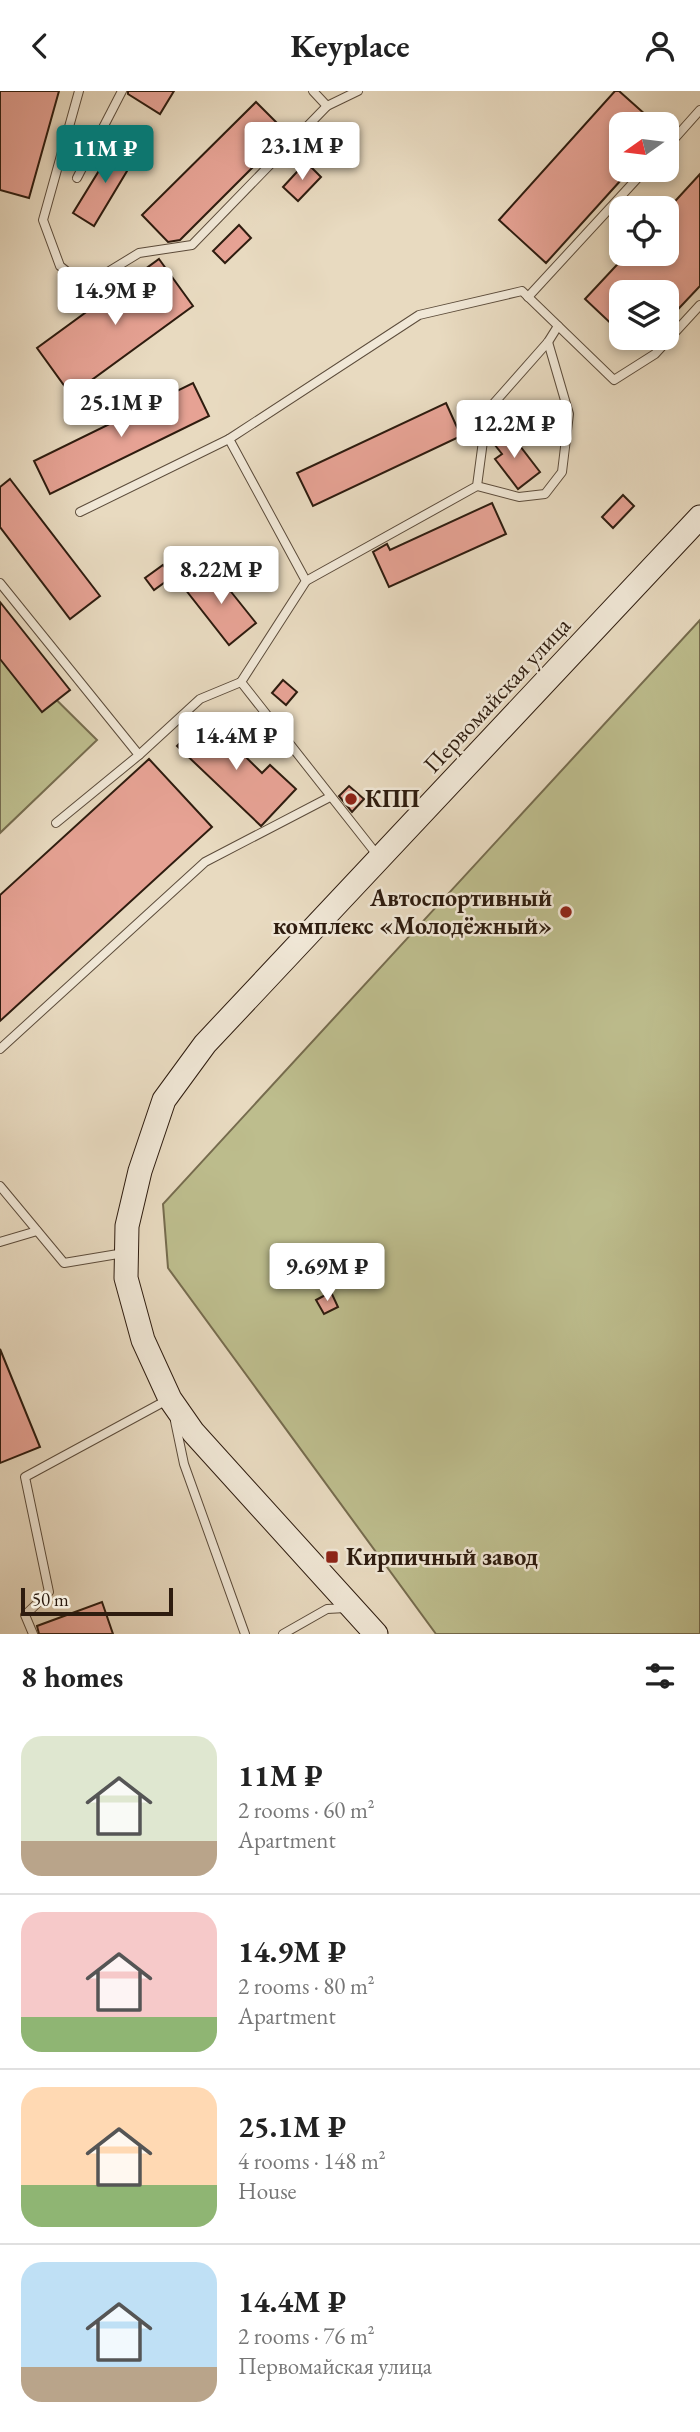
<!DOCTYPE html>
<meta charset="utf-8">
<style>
body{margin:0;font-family:"EB Garamond",serif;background:#f6f6f6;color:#222;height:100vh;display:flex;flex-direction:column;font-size:26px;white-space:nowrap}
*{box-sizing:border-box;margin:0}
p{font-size:23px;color:#767676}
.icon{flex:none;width:38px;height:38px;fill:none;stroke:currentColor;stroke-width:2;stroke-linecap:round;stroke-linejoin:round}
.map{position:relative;height:1543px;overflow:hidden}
.side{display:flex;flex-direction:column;background:#fff;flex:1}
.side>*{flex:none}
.needle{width:46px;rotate:256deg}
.fabs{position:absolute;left:609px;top:21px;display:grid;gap:14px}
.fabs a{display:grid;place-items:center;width:70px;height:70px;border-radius:14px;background:#fff;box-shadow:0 4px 10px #0003;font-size:35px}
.scale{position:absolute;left:21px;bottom:18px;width:152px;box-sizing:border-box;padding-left:7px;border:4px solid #2e1c0f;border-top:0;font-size:19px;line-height:24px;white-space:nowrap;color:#2e1c0f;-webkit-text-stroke:5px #f0e7d6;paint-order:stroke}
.price{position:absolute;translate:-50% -60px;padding:0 16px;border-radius:7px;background:#fff;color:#222;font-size:23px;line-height:46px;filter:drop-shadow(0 2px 4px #0008)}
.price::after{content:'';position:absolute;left:50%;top:42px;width:21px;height:16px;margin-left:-10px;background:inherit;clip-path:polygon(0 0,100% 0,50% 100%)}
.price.active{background:#0f766e;color:#fff}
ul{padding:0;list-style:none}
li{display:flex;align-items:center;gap:21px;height:175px;padding:0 21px}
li+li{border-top:2px solid #e0e0e0}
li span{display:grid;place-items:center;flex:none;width:196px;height:140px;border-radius:21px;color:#555}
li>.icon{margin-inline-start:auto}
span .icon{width:84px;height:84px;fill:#fffc;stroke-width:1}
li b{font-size:30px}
h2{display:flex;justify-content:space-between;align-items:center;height:84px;padding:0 21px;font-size:30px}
header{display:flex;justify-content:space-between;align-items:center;height:91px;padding:0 21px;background:#fff;font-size:32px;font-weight:700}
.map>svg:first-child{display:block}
.green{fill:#bdbd8d;stroke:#766c4e;stroke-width:2}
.building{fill:#e6a294;stroke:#2e1c0f;stroke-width:2}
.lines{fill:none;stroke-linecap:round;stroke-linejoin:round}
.lane-casing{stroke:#5c4c3b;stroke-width:10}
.secondary-casing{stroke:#2e1c0f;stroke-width:25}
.lane{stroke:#f0e7d6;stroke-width:8}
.secondary{stroke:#f0e7d6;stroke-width:23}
.poi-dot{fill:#8f2418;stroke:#f0e7d6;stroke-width:2.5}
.labels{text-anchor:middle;stroke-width:5;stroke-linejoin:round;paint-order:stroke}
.street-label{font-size:24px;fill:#2e1c0f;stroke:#f0e7d6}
.poi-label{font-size:24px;font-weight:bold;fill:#2e1c0f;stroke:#f0e7d6;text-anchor:start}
</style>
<header><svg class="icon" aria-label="back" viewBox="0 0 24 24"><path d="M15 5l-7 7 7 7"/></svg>Keyplace<svg class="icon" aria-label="person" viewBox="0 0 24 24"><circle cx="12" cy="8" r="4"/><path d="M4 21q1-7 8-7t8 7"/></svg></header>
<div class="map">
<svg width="700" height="1543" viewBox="0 0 700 1543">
<rect width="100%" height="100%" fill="#e8dac0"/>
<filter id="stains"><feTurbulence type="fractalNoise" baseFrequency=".00286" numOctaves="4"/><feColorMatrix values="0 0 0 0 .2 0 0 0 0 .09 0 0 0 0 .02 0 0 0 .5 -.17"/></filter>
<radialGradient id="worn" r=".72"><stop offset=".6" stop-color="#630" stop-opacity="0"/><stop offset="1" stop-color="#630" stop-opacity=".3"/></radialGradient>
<g class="green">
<polygon points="700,529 700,1543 436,1543 168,1177 163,1113"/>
<polygon points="0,553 97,649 0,742"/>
</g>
<g class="building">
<polygon points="0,0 59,0 29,107 0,99"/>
<polygon points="128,0 174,0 160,23 128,3"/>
<polygon points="615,0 619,0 656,33 621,33 621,89 546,172 499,129"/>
<polygon points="256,11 287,42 180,149 168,151 142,124"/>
<polygon points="116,52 136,65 94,135 73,122"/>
<polygon points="306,71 321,86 298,110 283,96"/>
<polygon points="700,83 700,195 667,230 667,201 621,201 621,242 585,208 627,163 667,163 667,119"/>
<polygon points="239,134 251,147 225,172 213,160"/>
<polygon points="159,168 193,215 71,304 37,257"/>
<polygon points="193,292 209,325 50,403 34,370"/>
<polygon points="446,312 461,345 313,415 297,382"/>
<polygon points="507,338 540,381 518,398 495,368 502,363 491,349"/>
<polygon points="10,388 100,505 70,528 0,436 0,396"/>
<polygon points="623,404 634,415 613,437 602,426"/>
<polygon points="492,412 506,443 389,496 373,461 387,453 390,459"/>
<polygon points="163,474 172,486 154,499 145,487"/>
<polygon points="212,477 256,532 229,554 185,498"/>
<polygon points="0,511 70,599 42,621 0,568"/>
<polygon points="283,589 297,601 286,614 272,602"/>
<polygon points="205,626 262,682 270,674 296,698 263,733 261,735 177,655"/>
<polygon points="149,668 212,736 0,930 0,804"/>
<polygon points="349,695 364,708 352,721 339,705"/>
<polygon points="331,1201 338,1216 324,1223 316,1209"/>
<polygon points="0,1258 40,1356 0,1372"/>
<polygon points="102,1511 113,1543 39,1543 37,1535"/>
</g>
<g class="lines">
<defs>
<g id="lane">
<polyline points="79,0 43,129 60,175 85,195 139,162 192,154 327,15 358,0"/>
<polyline points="313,0 327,15"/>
<polyline points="667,56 700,19"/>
<polyline points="77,87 122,0"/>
<polyline points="528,206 645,79"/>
<polyline points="477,395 519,406 545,403 562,381 569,323 548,251"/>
<polyline points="80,421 229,348"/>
<polyline points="306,490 477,395 487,320 548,251 558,235"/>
<polyline points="0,492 139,664"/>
<polyline points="56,732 139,664 200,608 241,591"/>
<polyline points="378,765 241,591 306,490 229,348 419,224 522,200 614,289 655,263 700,214"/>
<polyline points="0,958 205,771 330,706"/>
<polyline points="0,1095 64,1172 124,1162"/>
<polyline points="0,1151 37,1140"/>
<polyline points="175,1330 184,1373 245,1543"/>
<polyline points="33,1543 25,1524 49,1501 25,1386 169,1308"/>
<polyline points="283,1543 327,1518 346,1517"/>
</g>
<polyline id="secondary" points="376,1543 193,1341 170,1308 143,1249 126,1187 127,1135 140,1080 164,1009 205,953 700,426"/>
</defs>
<use href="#lane" class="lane-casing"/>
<use href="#secondary" class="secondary-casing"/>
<use href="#lane" class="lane"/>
<use href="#secondary" class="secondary"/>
</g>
<g class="poi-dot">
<circle cx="351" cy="708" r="7"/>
<circle cx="566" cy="821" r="7"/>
<rect x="325" y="1459" width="14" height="14" rx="3.5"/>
</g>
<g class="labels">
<g class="street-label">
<text transform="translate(497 604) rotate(-47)" y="8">Первомайская улица</text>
</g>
<g class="poi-label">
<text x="365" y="716">КПП</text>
<text x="552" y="815" text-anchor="end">Автоспортивный<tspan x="552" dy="28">комплекс «Молодёжный»</tspan></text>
<text x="346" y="1474">Кирпичный завод</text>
</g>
</g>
<rect width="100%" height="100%" filter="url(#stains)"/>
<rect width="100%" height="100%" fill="url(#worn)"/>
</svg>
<div class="fabs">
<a><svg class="needle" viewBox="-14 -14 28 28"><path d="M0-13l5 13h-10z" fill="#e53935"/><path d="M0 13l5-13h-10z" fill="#767676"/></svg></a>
<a><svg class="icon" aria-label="locate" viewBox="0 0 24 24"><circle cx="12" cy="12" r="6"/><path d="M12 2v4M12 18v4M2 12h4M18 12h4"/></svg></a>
<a><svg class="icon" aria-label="layers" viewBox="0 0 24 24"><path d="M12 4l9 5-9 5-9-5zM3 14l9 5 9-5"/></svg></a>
</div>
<div class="scale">50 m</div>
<b class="price" style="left:302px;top:91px">23.1M ₽</b>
<b class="price active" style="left:105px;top:94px">11M ₽</b>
<b class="price" style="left:115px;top:236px">14.9M ₽</b>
<b class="price" style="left:121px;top:348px">25.1M ₽</b>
<b class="price" style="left:514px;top:369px">12.2M ₽</b>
<b class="price" style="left:221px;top:515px">8.22M ₽</b>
<b class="price" style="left:236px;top:681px">14.4M ₽</b>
<b class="price" style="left:327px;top:1212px">9.69M ₽</b>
</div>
<section class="side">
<h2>8 homes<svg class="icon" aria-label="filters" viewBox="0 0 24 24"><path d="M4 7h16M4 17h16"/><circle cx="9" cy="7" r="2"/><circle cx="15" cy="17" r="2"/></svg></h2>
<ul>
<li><span style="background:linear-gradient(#dfe7d0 75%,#b9a48a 0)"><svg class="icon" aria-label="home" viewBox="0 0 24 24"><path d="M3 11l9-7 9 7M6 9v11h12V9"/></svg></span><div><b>11M ₽</b><p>2 rooms · 60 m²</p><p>Apartment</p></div></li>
<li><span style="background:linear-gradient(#f6c9c9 75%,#8fb573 0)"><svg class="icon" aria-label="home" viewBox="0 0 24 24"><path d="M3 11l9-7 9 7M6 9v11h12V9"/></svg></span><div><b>14.9M ₽</b><p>2 rooms · 80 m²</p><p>Apartment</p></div></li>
<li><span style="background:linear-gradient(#ffd9b3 70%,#8fb573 0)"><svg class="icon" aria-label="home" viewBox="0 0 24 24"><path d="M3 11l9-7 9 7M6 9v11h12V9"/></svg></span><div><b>25.1M ₽</b><p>4 rooms · 148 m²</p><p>House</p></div></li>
<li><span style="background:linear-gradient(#bfe0f5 75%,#b9a48a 0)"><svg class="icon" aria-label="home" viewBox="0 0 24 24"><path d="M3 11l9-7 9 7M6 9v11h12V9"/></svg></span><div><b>14.4M ₽</b><p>2 rooms · 76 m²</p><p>Первомайская улица</p></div></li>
</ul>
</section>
